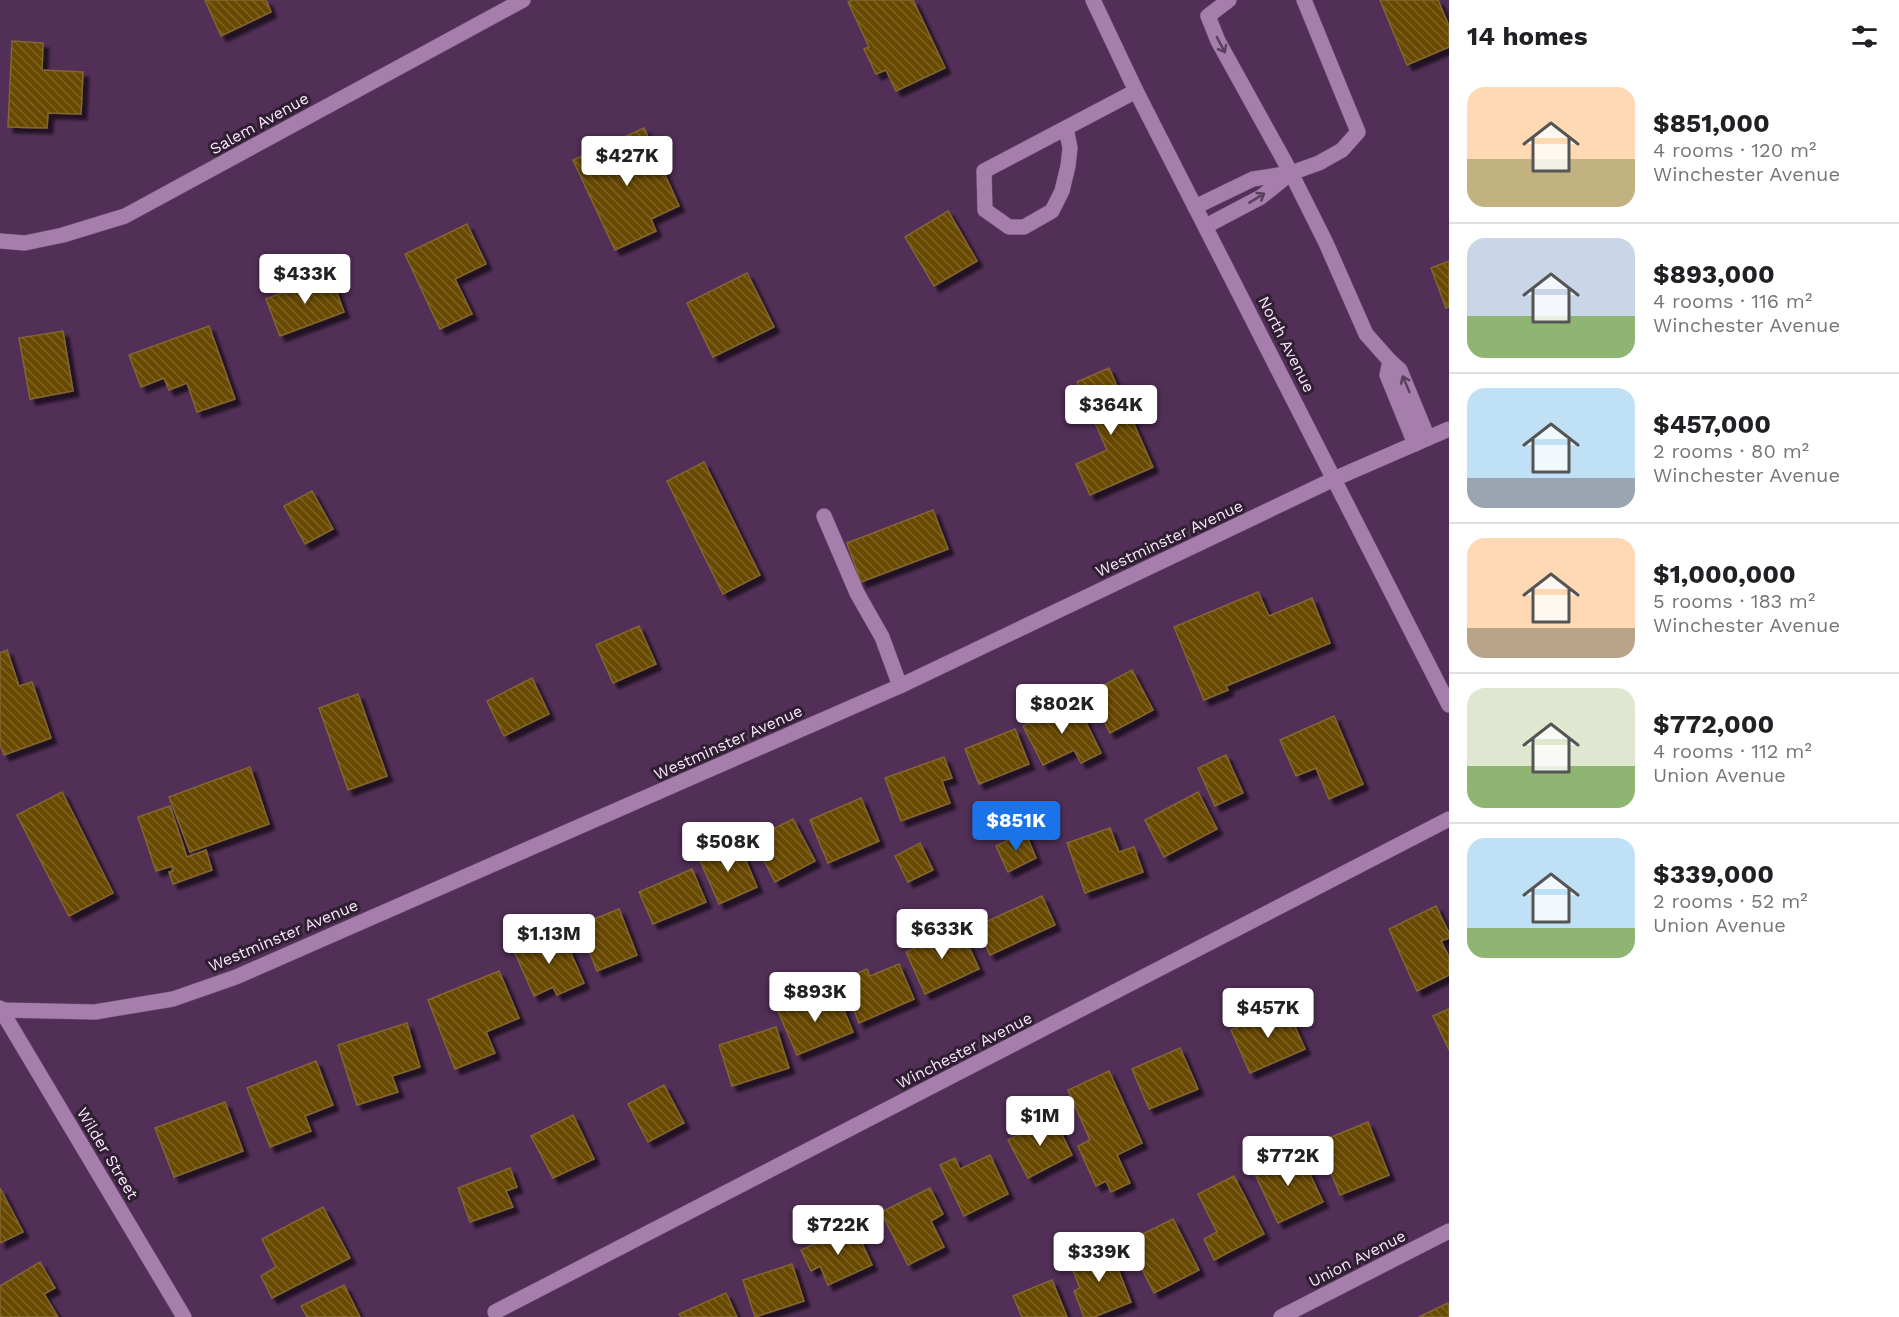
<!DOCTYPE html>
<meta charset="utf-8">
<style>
body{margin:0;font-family:"Work Sans",sans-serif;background:#f2f2f2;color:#202124;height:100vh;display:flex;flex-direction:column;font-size:22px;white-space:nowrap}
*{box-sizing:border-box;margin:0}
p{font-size:20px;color:#757577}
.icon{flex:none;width:33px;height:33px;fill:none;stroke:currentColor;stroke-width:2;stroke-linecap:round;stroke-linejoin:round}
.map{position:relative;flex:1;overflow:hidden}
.side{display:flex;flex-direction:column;background:#fff;width:450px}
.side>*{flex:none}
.price{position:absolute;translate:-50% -51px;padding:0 14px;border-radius:6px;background:#fff;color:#222;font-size:20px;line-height:39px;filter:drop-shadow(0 2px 3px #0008)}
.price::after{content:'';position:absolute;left:50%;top:36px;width:18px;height:14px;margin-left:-9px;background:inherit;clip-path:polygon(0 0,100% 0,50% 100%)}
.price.on{background:#1a73e8;color:#fff}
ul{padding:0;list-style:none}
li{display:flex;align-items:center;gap:18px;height:150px;padding:0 18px}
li+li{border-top:2px solid #e0e0e0}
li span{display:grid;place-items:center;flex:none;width:168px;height:120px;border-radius:18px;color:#555}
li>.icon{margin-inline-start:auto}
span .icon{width:72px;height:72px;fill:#fffc;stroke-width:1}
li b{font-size:26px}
h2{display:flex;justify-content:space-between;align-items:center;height:72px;padding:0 18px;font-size:26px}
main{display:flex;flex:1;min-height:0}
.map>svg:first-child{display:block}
.building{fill:url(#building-back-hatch);stroke:#826631;stroke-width:1.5;filter:url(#shadow)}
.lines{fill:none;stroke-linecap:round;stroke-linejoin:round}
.service-casing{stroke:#6e5072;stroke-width:16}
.minor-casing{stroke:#6e5072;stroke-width:16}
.secondary-casing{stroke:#6e5072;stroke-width:16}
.service{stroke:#a57eab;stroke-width:15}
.minor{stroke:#a57eab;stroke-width:15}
.secondary{stroke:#a57eab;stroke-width:15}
.oneway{stroke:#58405c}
.labels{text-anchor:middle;stroke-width:6;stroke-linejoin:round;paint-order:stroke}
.street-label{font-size:16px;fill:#fbe6fe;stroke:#2e1f31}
</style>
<main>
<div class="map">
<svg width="1449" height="1317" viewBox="0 0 1449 1317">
<defs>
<pattern id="building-back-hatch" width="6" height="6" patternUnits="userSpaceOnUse" patternTransform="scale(1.5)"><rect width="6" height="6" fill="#684a00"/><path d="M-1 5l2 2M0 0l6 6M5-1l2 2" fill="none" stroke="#7e6426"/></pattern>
<filter id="shadow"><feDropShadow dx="5.5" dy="5.5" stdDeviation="1.5" flood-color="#0009"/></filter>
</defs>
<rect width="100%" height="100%" fill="#522f57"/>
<g class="building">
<polygon points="205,0 266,0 271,12 221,36"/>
<polygon points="853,0 913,0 945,68 896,91 886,70 876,74 864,49 869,47 848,2"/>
<polygon points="1380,0 1438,0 1449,26 1449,47 1407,65"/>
<polygon points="12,41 43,43 42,70 83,72 81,114 48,113 47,128 8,127"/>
<polygon points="644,128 679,206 651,219 656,231 615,250 573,160"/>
<polygon points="948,211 977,261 934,286 905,237"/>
<polygon points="467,224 486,264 455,279 472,314 440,329 405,254"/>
<polygon points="1449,261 1449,307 1446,308 1431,268"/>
<polygon points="747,273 774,327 713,357 687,303"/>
<polygon points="330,274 344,312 280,336 266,299"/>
<polygon points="209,326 235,399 197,412 187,383 169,390 164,378 141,387 129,355"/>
<polygon points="63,331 73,391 30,399 19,338"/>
<polygon points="1109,368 1153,467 1090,495 1076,464 1107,450 1077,382"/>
<polygon points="704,462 760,575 723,594 667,481"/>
<polygon points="312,491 333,529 305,544 284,506"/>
<polygon points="933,510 948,549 861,582 847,543"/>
<polygon points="1258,592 1269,616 1312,598 1330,643 1226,686 1228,690 1204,700 1174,627"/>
<polygon points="639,626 656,664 613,683 596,645"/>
<polygon points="7,650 19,686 32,682 51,738 4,755 0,744 0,653"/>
<polygon points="1132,670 1153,710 1110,733 1089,693"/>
<polygon points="532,678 549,714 504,736 487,701"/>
<polygon points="358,694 387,776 348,790 319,708"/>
<polygon points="1075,700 1101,753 1081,763 1074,750 1043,765 1023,726"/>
<polygon points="1334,716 1363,784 1329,799 1316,768 1296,776 1280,740"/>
<polygon points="1015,729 1029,764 979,784 965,749"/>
<polygon points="1226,755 1243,793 1215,806 1198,768"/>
<polygon points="944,757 952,778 942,781 950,803 901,821 885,778"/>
<polygon points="250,767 269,824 190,852 169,797"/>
<polygon points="62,792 113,893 69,916 17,815"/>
<polygon points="1198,792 1217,829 1164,857 1145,820"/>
<polygon points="861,798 879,841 828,863 810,820"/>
<polygon points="170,806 187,857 206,850 212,870 173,884 169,872 173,871 172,866 156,871 138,817"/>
<polygon points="793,819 815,861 775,882 753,839"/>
<polygon points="1110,828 1119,852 1134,847 1143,872 1085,893 1067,843"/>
<polygon points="1025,832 1036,858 1008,872 996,846"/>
<polygon points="738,842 757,887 719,904 699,858"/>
<polygon points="920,843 933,870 908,882 895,856"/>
<polygon points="692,869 706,902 653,924 639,892"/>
<polygon points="1042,896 1055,925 990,955 977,926"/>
<polygon points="1436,906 1449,933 1449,938 1441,941 1449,957 1449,975 1417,991 1389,929"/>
<polygon points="619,909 637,955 597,971 579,925"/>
<polygon points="960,927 979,969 925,994 906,952"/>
<polygon points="561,930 584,983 557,995 553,987 534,996 514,951"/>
<polygon points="899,964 914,999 859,1023 842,980 867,969 870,976"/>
<polygon points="499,971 519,1018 486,1032 495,1053 455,1069 428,1000"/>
<polygon points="837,994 853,1032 797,1055 777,1009 800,999 804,1008"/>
<polygon points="1286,1006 1305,1049 1250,1073 1231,1030"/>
<polygon points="1449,1009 1449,1050 1433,1016"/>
<polygon points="407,1023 420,1067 392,1076 398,1092 357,1105 338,1045"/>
<polygon points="776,1027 789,1068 732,1086 719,1045"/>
<polygon points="1180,1048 1198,1089 1149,1109 1132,1069"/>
<polygon points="316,1061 333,1105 305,1116 311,1131 270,1147 247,1088"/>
<polygon points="1109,1071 1142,1143 1117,1155 1130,1183 1111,1192 1106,1181 1096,1186 1078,1146 1090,1140 1068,1090"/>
<polygon points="664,1085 684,1123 648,1142 628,1104"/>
<polygon points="225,1102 243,1151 174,1177 155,1128"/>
<polygon points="573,1115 594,1159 553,1178 531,1136"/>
<polygon points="1053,1117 1072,1155 1028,1178 1008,1140"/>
<polygon points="1368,1122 1389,1175 1340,1195 1319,1142"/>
<polygon points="1299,1151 1323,1202 1278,1223 1254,1172"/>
<polygon points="990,1155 1008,1194 964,1216 940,1165 955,1158 960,1169"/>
<polygon points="510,1168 517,1187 506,1191 513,1207 470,1222 458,1188"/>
<polygon points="1234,1176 1264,1234 1214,1260 1204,1239 1217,1232 1198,1194"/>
<polygon points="0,1188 23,1232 0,1243"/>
<polygon points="930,1188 943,1214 931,1221 944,1247 908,1265 881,1212"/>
<polygon points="323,1207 350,1258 272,1298 261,1276 276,1267 262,1239"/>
<polygon points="1173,1219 1199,1270 1154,1293 1128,1241"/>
<polygon points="854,1226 872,1265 828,1285 820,1266 811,1271 801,1250"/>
<polygon points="1109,1246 1131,1302 1094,1317 1084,1317 1074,1291 1080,1288 1069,1261"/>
<polygon points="40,1262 55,1288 44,1294 58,1317 0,1317 0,1286"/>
<polygon points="792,1264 804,1301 755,1317 743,1280"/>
<polygon points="1052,1280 1067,1317 1022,1317 1013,1296"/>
<polygon points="344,1285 360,1317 307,1317 301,1306"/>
<polygon points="726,1293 737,1317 681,1317 679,1314"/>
<polygon points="1448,1303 1449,1317 1419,1317"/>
</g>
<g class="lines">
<defs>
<g id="service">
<polyline points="1229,0 1208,16 1218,41 1291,173 1326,243 1366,334 1390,361"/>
<polyline points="1066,128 1070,148 1068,166 1062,191 1052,211 1024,227 1009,227 985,210 984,171 1136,91"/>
<polyline points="1291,173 1319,163 1342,150 1358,132 1304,0"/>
<polyline points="1195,207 1253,179 1291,173 1261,197 1206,226"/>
<polyline points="1415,444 1387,375 1390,361 1400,370 1428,438"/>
<polyline points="824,516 857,593 882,637 900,686"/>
</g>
<g id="minor">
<polyline points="0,241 25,243 63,235 125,216 523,0"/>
<polyline points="0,1008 184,1317"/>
<polyline points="0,1010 95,1012 173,999 236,977 900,686 1334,479 1449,429"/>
<polyline points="495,1312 1449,819"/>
<polyline points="1281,1317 1449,1231"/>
</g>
<polyline id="secondary" points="1093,0 1136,91 1449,705"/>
</defs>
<use href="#service" class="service-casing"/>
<use href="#minor" class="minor-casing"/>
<use href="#secondary" class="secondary-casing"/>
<use href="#service" class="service"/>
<use href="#minor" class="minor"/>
<use href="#secondary" class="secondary"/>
</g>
<defs><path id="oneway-shaft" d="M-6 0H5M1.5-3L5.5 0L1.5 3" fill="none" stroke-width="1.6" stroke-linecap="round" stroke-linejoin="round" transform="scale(1.5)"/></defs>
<g class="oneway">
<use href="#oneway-shaft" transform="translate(1221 45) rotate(62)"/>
<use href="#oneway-shaft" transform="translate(1257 198) rotate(-31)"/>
<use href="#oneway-shaft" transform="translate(1406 384) rotate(-113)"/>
</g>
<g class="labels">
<g class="street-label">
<text transform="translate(259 123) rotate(-29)" y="6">Salem Avenue</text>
<text transform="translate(1287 344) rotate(63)" y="6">North Avenue</text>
<text transform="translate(1169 538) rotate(-25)" y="6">Westminster Avenue</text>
<text transform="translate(728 742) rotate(-24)" y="6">Westminster Avenue</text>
<text transform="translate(283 935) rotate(-23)" y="6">Westminster Avenue</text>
<text transform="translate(964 1050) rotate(-27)" y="6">Winchester Avenue</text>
<text transform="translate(108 1153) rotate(59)" y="6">Wilder Street</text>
<text transform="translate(1357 1258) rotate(-27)" y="6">Union Avenue</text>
</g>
</g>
</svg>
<b class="price" style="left:627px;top:187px">$427K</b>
<b class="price" style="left:305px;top:305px">$433K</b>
<b class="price" style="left:1111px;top:436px">$364K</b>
<b class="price" style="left:1062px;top:735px">$802K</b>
<b class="price on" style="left:1016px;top:852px">$851K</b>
<b class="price" style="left:728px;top:873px">$508K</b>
<b class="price" style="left:942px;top:960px">$633K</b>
<b class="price" style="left:549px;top:965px">$1.13M</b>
<b class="price" style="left:815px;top:1023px">$893K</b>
<b class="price" style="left:1268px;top:1039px">$457K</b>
<b class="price" style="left:1040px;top:1147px">$1M</b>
<b class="price" style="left:1288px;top:1187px">$772K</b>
<b class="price" style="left:838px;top:1256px">$722K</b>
<b class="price" style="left:1099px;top:1283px">$339K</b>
</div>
<section class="side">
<h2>14 homes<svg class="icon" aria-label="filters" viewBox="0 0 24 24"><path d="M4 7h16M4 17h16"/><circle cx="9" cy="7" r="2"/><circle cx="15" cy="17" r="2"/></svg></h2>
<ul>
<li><span style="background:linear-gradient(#ffd9b3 60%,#c2b280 0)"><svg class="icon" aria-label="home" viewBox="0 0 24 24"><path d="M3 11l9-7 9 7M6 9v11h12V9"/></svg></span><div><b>$851,000</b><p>4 rooms · 120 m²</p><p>Winchester Avenue</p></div></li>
<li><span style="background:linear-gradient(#c9d6e8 65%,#8fb573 0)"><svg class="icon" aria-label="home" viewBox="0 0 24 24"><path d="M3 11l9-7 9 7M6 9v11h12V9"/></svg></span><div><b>$893,000</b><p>4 rooms · 116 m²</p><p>Winchester Avenue</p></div></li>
<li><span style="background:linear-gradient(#bfe0f5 75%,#9aa5b1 0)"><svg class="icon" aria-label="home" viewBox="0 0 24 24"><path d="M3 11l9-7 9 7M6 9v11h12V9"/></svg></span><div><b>$457,000</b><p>2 rooms · 80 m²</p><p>Winchester Avenue</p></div></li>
<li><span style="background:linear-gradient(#ffd9b3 75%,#b9a48a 0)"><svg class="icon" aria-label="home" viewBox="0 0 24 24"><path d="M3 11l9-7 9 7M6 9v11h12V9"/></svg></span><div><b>$1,000,000</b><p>5 rooms · 183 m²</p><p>Winchester Avenue</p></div></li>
<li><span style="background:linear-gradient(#dfe7d0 65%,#8fb573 0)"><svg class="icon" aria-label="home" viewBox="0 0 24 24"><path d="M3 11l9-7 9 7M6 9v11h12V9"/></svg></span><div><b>$772,000</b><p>4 rooms · 112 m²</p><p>Union Avenue</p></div></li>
<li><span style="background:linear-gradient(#bfe0f5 75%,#8fb573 0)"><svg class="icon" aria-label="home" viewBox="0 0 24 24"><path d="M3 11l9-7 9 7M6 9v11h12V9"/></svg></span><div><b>$339,000</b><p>2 rooms · 52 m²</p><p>Union Avenue</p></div></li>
</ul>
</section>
</main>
